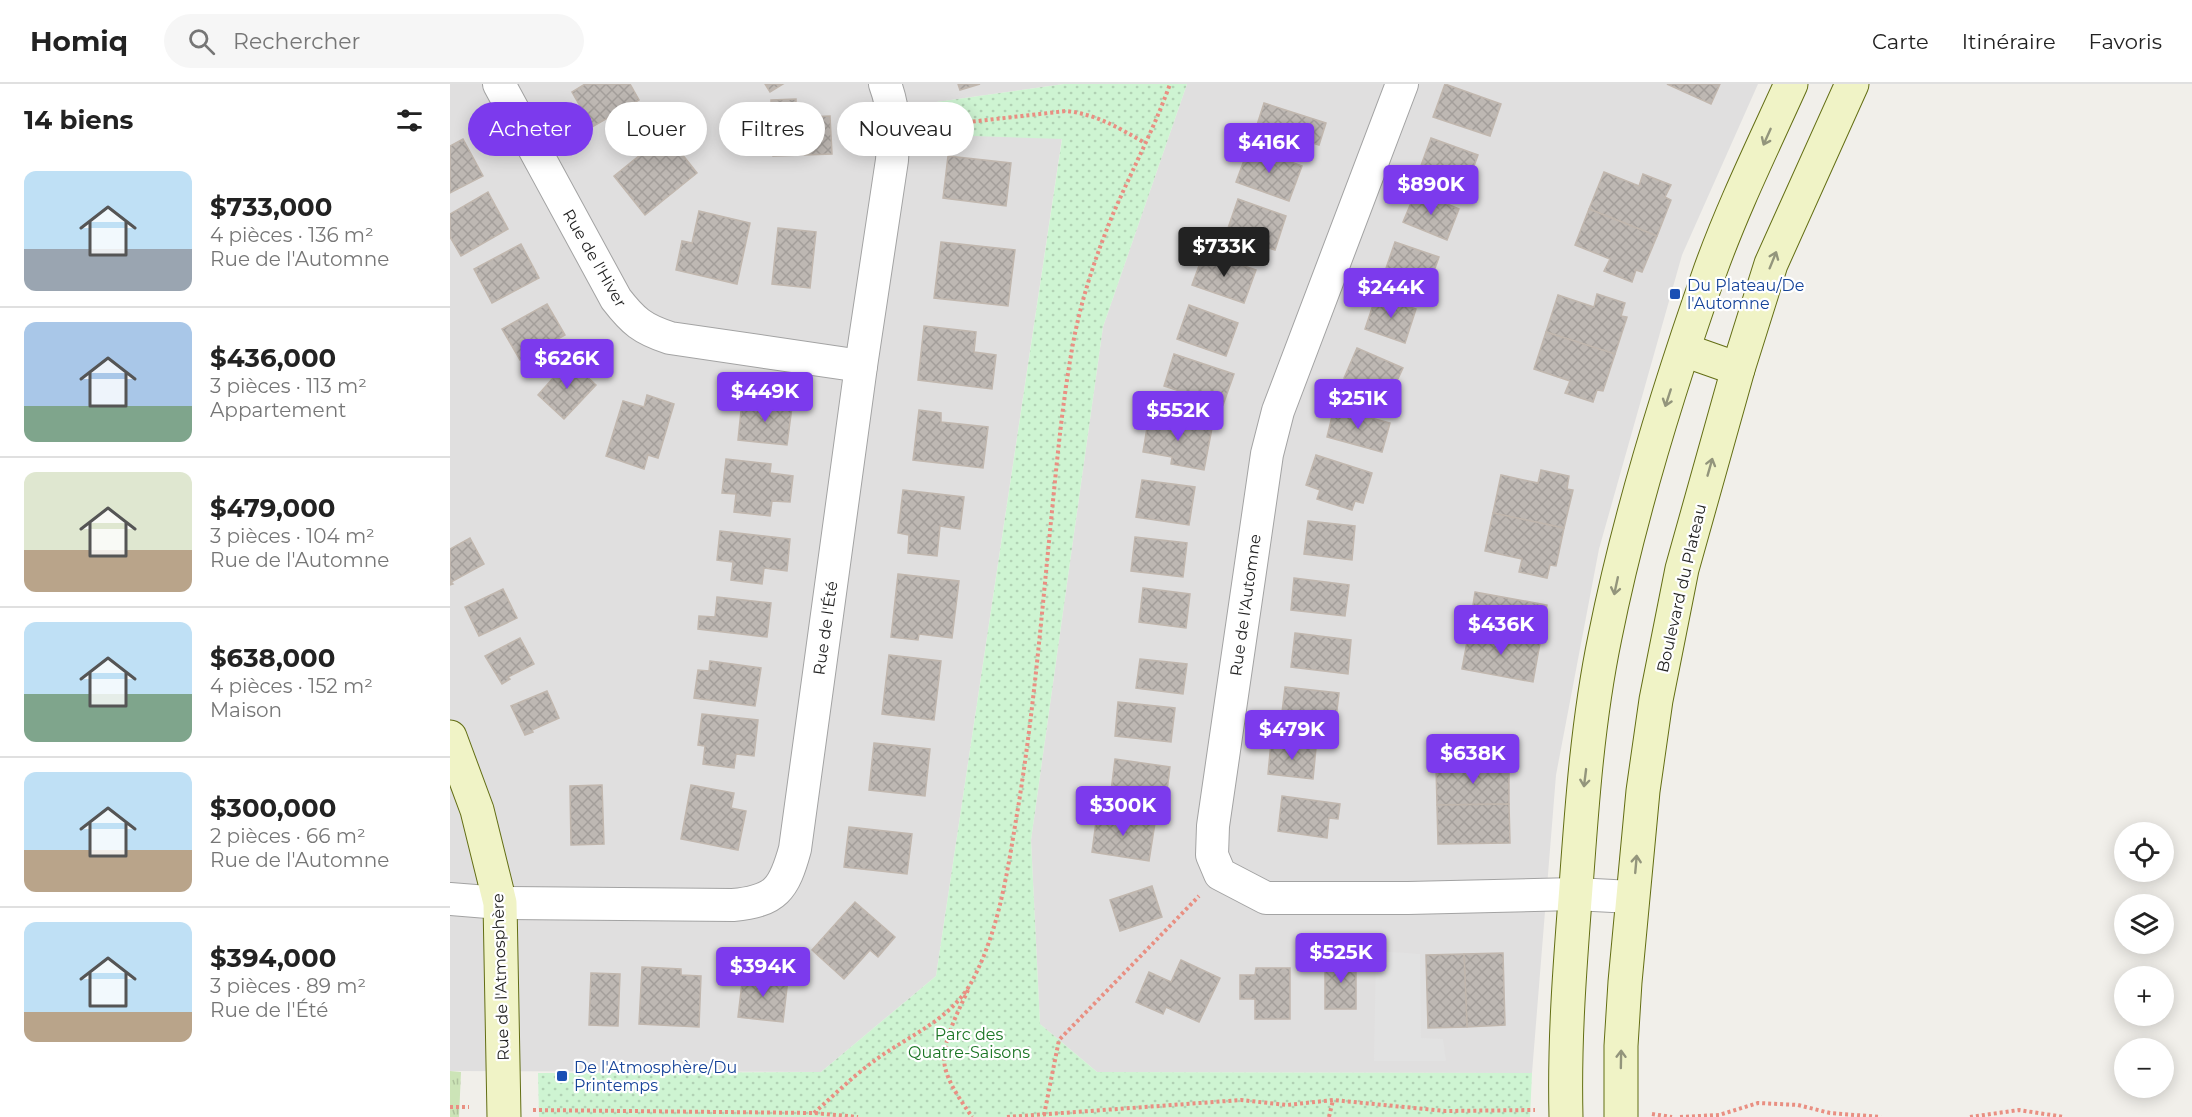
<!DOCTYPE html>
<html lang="fr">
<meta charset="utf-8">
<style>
body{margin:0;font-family:Montserrat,sans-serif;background:#f6f6f6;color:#222;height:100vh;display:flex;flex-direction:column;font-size:22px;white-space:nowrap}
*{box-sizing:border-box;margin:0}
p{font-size:20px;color:#767676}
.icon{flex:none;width:33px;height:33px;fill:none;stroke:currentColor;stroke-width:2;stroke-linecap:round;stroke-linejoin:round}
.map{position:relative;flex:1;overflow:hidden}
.drawer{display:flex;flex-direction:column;background:#fff;width:450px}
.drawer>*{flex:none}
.top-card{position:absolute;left:18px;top:18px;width:570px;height:54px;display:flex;gap:12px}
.fabs{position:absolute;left:1664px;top:738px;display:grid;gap:12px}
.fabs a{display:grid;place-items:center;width:60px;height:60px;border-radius:50%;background:#fff;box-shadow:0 3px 15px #0003;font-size:30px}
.price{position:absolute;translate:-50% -51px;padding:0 14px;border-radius:6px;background:#7c3aed;color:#fff;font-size:20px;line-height:39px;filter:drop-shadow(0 2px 3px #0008)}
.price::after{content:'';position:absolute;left:50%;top:36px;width:18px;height:14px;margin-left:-9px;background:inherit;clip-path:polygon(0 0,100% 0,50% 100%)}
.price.selected{background:#222;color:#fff}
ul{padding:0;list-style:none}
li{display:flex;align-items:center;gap:18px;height:150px;padding:0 24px}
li+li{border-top:2px solid #e0e0e0}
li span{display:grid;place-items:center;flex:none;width:168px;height:120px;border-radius:12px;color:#555}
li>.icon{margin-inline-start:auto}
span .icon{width:72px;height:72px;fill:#fffc;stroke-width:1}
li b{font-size:26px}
h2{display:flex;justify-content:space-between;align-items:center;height:72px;padding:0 24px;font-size:26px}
.chip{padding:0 21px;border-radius:27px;background:#fff;box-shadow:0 3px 15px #0003;font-size:21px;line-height:54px}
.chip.selected{background:#7c3aed;color:#fff}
header{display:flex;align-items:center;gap:36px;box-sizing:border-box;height:84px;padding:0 30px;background:#fff;border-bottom:2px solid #e0e0e0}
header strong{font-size:28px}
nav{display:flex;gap:33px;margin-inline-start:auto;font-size:21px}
.search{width:420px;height:54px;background:#f6f6f6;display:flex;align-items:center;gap:15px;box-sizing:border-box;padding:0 21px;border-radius:33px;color:#767676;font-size:22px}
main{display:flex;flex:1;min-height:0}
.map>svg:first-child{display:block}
.residential{fill:#e0dfdf}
.grass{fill:url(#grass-tufts)}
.park{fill:url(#park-dots)}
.parking{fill:#e2e2e2}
.building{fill:url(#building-cross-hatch);stroke:#c1b7ae;stroke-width:1.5}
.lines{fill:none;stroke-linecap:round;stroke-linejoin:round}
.street-casing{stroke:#a3a3a3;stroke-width:34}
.secondary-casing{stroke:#636e14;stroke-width:35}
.path{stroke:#e98f82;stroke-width:4;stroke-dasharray:3 3;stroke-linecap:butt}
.street{stroke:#fff;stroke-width:32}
.secondary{stroke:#f0f3c6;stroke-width:33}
.oneway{stroke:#93957c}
.transit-dot{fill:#1a4fb4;stroke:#fff;stroke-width:2}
.labels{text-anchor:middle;stroke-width:4.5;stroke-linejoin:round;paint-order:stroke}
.street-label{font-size:16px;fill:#222;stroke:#fff}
.transit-label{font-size:16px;fill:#164399;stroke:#fff;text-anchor:start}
.park-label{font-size:16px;fill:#1b7524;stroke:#fff}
</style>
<header>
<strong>Homiq</strong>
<div class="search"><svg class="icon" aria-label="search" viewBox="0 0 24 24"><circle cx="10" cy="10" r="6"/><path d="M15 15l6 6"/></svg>Rechercher</div>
<nav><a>Carte</a><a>Itinéraire</a><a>Favoris</a></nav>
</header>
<main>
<section class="drawer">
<h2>14 biens<svg class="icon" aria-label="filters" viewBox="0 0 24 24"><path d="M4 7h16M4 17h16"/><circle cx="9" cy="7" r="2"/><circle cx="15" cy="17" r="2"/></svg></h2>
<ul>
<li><span style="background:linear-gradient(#bfe0f5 65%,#9aa5b1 0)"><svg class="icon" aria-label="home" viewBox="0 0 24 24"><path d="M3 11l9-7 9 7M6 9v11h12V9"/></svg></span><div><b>$733,000</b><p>4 pièces · 136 m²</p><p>Rue de l'Automne</p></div></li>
<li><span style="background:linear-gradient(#a9c7e8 70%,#7fa58c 0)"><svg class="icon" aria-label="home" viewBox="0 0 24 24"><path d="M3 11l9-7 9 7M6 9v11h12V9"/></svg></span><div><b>$436,000</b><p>3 pièces · 113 m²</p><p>Appartement</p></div></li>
<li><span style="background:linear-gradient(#dfe7d0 65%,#b9a48a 0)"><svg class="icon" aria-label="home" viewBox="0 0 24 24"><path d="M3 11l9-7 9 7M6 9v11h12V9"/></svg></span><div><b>$479,000</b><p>3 pièces · 104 m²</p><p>Rue de l'Automne</p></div></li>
<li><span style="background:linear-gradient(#bfe0f5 60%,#7fa58c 0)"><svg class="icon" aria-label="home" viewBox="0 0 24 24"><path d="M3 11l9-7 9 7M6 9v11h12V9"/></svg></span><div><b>$638,000</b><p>4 pièces · 152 m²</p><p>Maison</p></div></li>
<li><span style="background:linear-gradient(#bfe0f5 65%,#b9a48a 0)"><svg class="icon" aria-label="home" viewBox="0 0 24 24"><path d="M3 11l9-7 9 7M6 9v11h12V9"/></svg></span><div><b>$300,000</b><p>2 pièces · 66 m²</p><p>Rue de l'Automne</p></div></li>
<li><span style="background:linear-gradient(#bfe0f5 75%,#b9a48a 0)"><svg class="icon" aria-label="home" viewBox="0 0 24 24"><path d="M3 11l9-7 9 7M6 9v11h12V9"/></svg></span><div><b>$394,000</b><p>3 pièces · 89 m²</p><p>Rue de l'Été</p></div></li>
</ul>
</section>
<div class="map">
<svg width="1742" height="1033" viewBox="0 0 1742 1033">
<defs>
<pattern id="grass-tufts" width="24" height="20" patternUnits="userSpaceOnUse" patternTransform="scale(1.5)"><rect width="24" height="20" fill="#cce4b7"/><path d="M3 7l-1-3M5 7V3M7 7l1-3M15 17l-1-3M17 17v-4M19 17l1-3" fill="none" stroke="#afc39d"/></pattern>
<pattern id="park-dots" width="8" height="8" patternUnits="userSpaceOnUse" patternTransform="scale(1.5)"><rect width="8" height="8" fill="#cef4d2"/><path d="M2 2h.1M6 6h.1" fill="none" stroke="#b1d1b4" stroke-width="1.8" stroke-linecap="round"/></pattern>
<pattern id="building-cross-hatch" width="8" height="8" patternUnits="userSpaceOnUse" patternTransform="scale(1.5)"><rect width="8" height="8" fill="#beb8b3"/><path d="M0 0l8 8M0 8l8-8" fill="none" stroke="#a39e9a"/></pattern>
</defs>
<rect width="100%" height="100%" fill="#f1efea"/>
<g class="residential">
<polygon points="0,0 614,0 465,21 464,50 612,54 486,892 371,988 0,987"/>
<polygon points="737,0 1308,0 1232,171 1149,465 1106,691 1082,989 647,988 590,940 581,756 653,243"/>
</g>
<polygon class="grass" points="0,987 11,988 9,1033 0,1033"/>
<polygon class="park" points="614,0 737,0 653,243 581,756 590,940 647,988 1082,989 1080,1033 89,1033 88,989 371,988 486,892 612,55 464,50 465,21"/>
<polygon class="parking" points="926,867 970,870 971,954 993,955 996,977 924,977"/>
<g class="building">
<polygon points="135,0 180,0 189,16 142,43 122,8"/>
<polygon points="315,0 333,0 320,8"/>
<polygon points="508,0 530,0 510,6"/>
<polygon points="995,0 1051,20 1040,52 983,33"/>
<polygon points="1217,0 1270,0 1261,20"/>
<polygon points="346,15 346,22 356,21 356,33 380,32 382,70 323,72 321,16"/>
<polygon points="814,19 876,39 869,61 807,41"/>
<polygon points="216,50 247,89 195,131 164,92"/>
<polygon points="981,54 1028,71 1016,104 969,87"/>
<polygon points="13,55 33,92 0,109 0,62"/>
<polygon points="799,63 852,82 839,117 786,98"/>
<polygon points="498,72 561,79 556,122 493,114"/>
<polygon points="1154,88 1189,102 1193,90 1221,101 1215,113 1221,116 1207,152 1139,125"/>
<polygon points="966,107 1009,125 997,156 953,138"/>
<polygon points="38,108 58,145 11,172 0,153 0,130"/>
<polygon points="788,115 836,132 825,166 776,150"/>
<polygon points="1139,125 1207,152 1192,188 1186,186 1182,198 1154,187 1160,175 1125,161"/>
<polygon points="249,127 300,139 287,200 226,186 232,157 242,159"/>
<polygon points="328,144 366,148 360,204 322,200"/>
<polygon points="491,158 565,166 558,222 484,214"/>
<polygon points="945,158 989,173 977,207 933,193"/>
<polygon points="71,160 89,194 42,219 24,185"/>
<polygon points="754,168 806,186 794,219 742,201"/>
<polygon points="1147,210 1175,219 1171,232 1177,233 1165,270 1096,248 1108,211 1144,223"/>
<polygon points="926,212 966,225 955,259 915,245"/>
<polygon points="97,220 115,251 70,276 52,245"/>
<polygon points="739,221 788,239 776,272 727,255"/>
<polygon points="474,242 526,248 524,268 546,271 542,305 468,296"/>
<polygon points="1096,248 1165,270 1153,307 1147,306 1143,318 1115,309 1120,297 1084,285"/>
<polygon points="907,264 953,284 939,314 894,294"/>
<polygon points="724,270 784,290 773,321 714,302"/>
<polygon points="119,276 146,301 114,335 88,311"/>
<polygon points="197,311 224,320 208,374 198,371 194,385 156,372 173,317 194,323"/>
<polygon points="292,317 342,323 337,361 288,356"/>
<polygon points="884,324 940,339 932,368 877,353"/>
<polygon points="469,326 491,329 491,338 538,343 533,384 463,376"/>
<polygon points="699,332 762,344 754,386 721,380 722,373 693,368"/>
<polygon points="866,371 922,389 913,419 905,417 902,426 867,415 870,406 856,401"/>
<polygon points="276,375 321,380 320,389 343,392 340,418 322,417 320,432 284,428 286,410 272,409"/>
<polygon points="1091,386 1119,392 1117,405 1123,406 1114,444 1043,429 1051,391 1088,399"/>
<polygon points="692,396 745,403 739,441 686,433"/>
<polygon points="453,406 514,413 510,445 490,442 487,472 458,469 459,451 448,449"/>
<polygon points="1043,429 1114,444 1106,482 1100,481 1097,494 1069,488 1072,475 1035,467"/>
<polygon points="858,437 905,442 902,476 854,470"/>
<polygon points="270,447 340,455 337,487 314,484 312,500 281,496 283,478 267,476"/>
<polygon points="685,453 737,459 733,493 681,487"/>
<polygon points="20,454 34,480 1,498 3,500 0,501 0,465"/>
<polygon points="448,490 509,497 502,554 469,550 468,556 441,553"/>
<polygon points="844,494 899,501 895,532 841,526"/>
<polygon points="693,504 740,510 736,544 689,538"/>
<polygon points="53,505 67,534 29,552 15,523"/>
<polygon points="1025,508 1097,521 1090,559 1019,547"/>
<polygon points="267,513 321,519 317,553 248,545 249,532 265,533"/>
<polygon points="1019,547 1090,559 1083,598 1012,585"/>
<polygon points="845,549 901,556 898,590 841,583"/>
<polygon points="70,554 84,580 58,593 60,595 52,600 35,572"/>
<polygon points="439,571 491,577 484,636 432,630"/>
<polygon points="690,575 737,580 733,610 686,604"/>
<polygon points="260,577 311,584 305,622 244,614 248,586 259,587"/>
<polygon points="835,603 889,609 885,643 831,637"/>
<polygon points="97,607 109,634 82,646 83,648 75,651 61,622"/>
<polygon points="668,618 725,624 721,658 665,652"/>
<polygon points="252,630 308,636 304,672 286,670 284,684 253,680 255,662 248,661"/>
<polygon points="821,658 866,664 863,695 818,690"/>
<polygon points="424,659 480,665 475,712 419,706"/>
<polygon points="665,675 720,683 716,715 661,707"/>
<polygon points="1059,681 1059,720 987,721 986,682"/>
<polygon points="152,701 154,760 121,761 120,702"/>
<polygon points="241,701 284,709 281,724 296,727 288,766 231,755"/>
<polygon points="832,712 890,720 888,735 879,734 877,754 828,747"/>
<polygon points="1059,720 1060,759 988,760 987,721"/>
<polygon points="647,730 705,739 699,777 642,768"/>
<polygon points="399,743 462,750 457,790 394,783"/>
<polygon points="702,802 712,833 670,847 660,816"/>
<polygon points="405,818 445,853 428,873 420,866 394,895 362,866"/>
<polygon points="1053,869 1055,941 1017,943 1014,870"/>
<polygon points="1014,870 1017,943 978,944 976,871"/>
<rect x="875" y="874" width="31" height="51"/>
<polygon points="731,876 770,894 749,938 716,923 713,930 686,918 699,888 721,898"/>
<polygon points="192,883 231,885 231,891 251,892 249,943 189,940"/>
<polygon points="806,884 840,884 840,935 805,935 805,915 790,915 790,891 805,891"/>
<polygon points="141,889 170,890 168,942 139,941"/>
<polygon points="293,890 338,895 333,938 288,933"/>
</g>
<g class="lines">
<defs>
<g id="street">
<path d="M 49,0 L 166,215 C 183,237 192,245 220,254 L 411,282"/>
<polyline points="952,0 828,327 817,370 763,742 762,771 770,790 816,814 958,814 1125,810 1182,813"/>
<path d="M 0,815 L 50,819 L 283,821 C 326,817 334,805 345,765 L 411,282 L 442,76 C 444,47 445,27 435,0"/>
</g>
<g id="secondary">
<polyline points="1234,266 1288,285"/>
<polyline points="0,653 27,726 50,819 54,1033"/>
<path d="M 1116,1033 C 1114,956 1120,880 1126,803 C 1132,719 1138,635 1155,553 C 1180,428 1218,306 1260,187 C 1283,123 1313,62 1341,0"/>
<polyline points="1171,1033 1171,962 1175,898 1193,707 1206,616 1232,485 1288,285 1321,180 1402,0"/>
</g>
</defs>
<use href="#street" class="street-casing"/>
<use href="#secondary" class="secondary-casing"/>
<g class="path">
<path d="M 475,43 L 616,27 C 646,30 669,44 695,59"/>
<path d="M 518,906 C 509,926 490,961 495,983 C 499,1001 512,1018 522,1033"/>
<polyline points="0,1023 19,1023"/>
<polyline points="83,1026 364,1029 408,1033"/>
<path d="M 364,1029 C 382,1013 400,995 420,980 C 453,954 499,938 521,899 C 550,846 558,783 568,724 C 583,632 591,539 600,447 C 606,388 611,329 621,271 C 629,222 644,176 663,130 C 682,86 704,45 720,0"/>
<polyline points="1202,1030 1222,1033"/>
<polyline points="594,1031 609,956 749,812"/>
<polyline points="557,1033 791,1016 837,1021 883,1016 995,1027 1085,1026"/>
<polyline points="879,1033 883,1016"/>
<polyline points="1230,1033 1269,1031 1308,1019 1348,1021 1380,1029 1431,1033"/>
<polyline points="1520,1033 1569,1026 1614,1033"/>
</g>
<use href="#street" class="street"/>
<use href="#secondary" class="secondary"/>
</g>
<defs><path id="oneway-shaft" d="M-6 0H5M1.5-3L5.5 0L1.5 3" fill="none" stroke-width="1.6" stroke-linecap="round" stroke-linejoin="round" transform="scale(1.5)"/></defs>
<g class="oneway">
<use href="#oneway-shaft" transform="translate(1317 53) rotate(114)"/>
<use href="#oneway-shaft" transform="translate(1323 176) rotate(-68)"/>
<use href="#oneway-shaft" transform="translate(1218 314) rotate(108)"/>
<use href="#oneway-shaft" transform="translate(1260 383) rotate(-74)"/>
<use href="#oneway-shaft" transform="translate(1166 502) rotate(102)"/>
<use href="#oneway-shaft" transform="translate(1135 694) rotate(97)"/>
<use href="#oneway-shaft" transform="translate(1186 780) rotate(-85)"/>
<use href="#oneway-shaft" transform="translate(1171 975) rotate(-89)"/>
</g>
<g class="transit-dot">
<rect x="1219" y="204" width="12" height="12" rx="3"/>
<rect x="106" y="986" width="12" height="12" rx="3"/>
</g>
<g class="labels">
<g class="street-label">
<text transform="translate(145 174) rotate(60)" y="6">Rue de l'Hiver</text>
<text transform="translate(1231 504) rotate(-77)" y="6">Boulevard du Plateau</text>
<text transform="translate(795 521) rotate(-82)" y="6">Rue de l'Automne</text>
<text transform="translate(375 544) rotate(-82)" y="6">Rue de l'Été</text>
<text transform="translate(50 893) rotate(-92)" y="6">Rue de l'Atmosphère</text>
</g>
<g class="transit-label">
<text x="1237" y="207">Du Plateau/De<tspan x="1237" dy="18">l'Automne</tspan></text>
<text x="124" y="989">De l'Atmosphère/Du<tspan x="124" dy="18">Printemps</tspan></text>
</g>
<g class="park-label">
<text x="519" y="956">Parc des<tspan x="519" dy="18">Quatre-Saisons</tspan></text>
</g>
</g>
</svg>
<div class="fabs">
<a><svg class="icon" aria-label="locate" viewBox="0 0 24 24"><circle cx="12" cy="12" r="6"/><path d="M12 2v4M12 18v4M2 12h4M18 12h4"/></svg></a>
<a><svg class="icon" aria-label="layers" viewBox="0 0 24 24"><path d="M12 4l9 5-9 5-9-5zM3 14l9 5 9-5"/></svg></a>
<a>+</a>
<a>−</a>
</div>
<b class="price" style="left:819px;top:90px">$416K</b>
<b class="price" style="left:981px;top:132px">$890K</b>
<b class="price selected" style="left:774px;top:194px">$733K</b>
<b class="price" style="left:941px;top:235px">$244K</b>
<b class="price" style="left:117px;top:306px">$626K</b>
<b class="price" style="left:315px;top:339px">$449K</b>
<b class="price" style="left:908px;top:346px">$251K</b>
<b class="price" style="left:728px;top:358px">$552K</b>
<b class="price" style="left:1051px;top:572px">$436K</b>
<b class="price" style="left:842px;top:677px">$479K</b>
<b class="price" style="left:1023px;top:701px">$638K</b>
<b class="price" style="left:673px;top:753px">$300K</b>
<b class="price" style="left:891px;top:900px">$525K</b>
<b class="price" style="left:313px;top:914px">$394K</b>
<div class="top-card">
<a class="chip selected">Acheter</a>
<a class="chip">Louer</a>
<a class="chip">Filtres</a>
<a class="chip">Nouveau</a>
</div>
</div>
</main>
